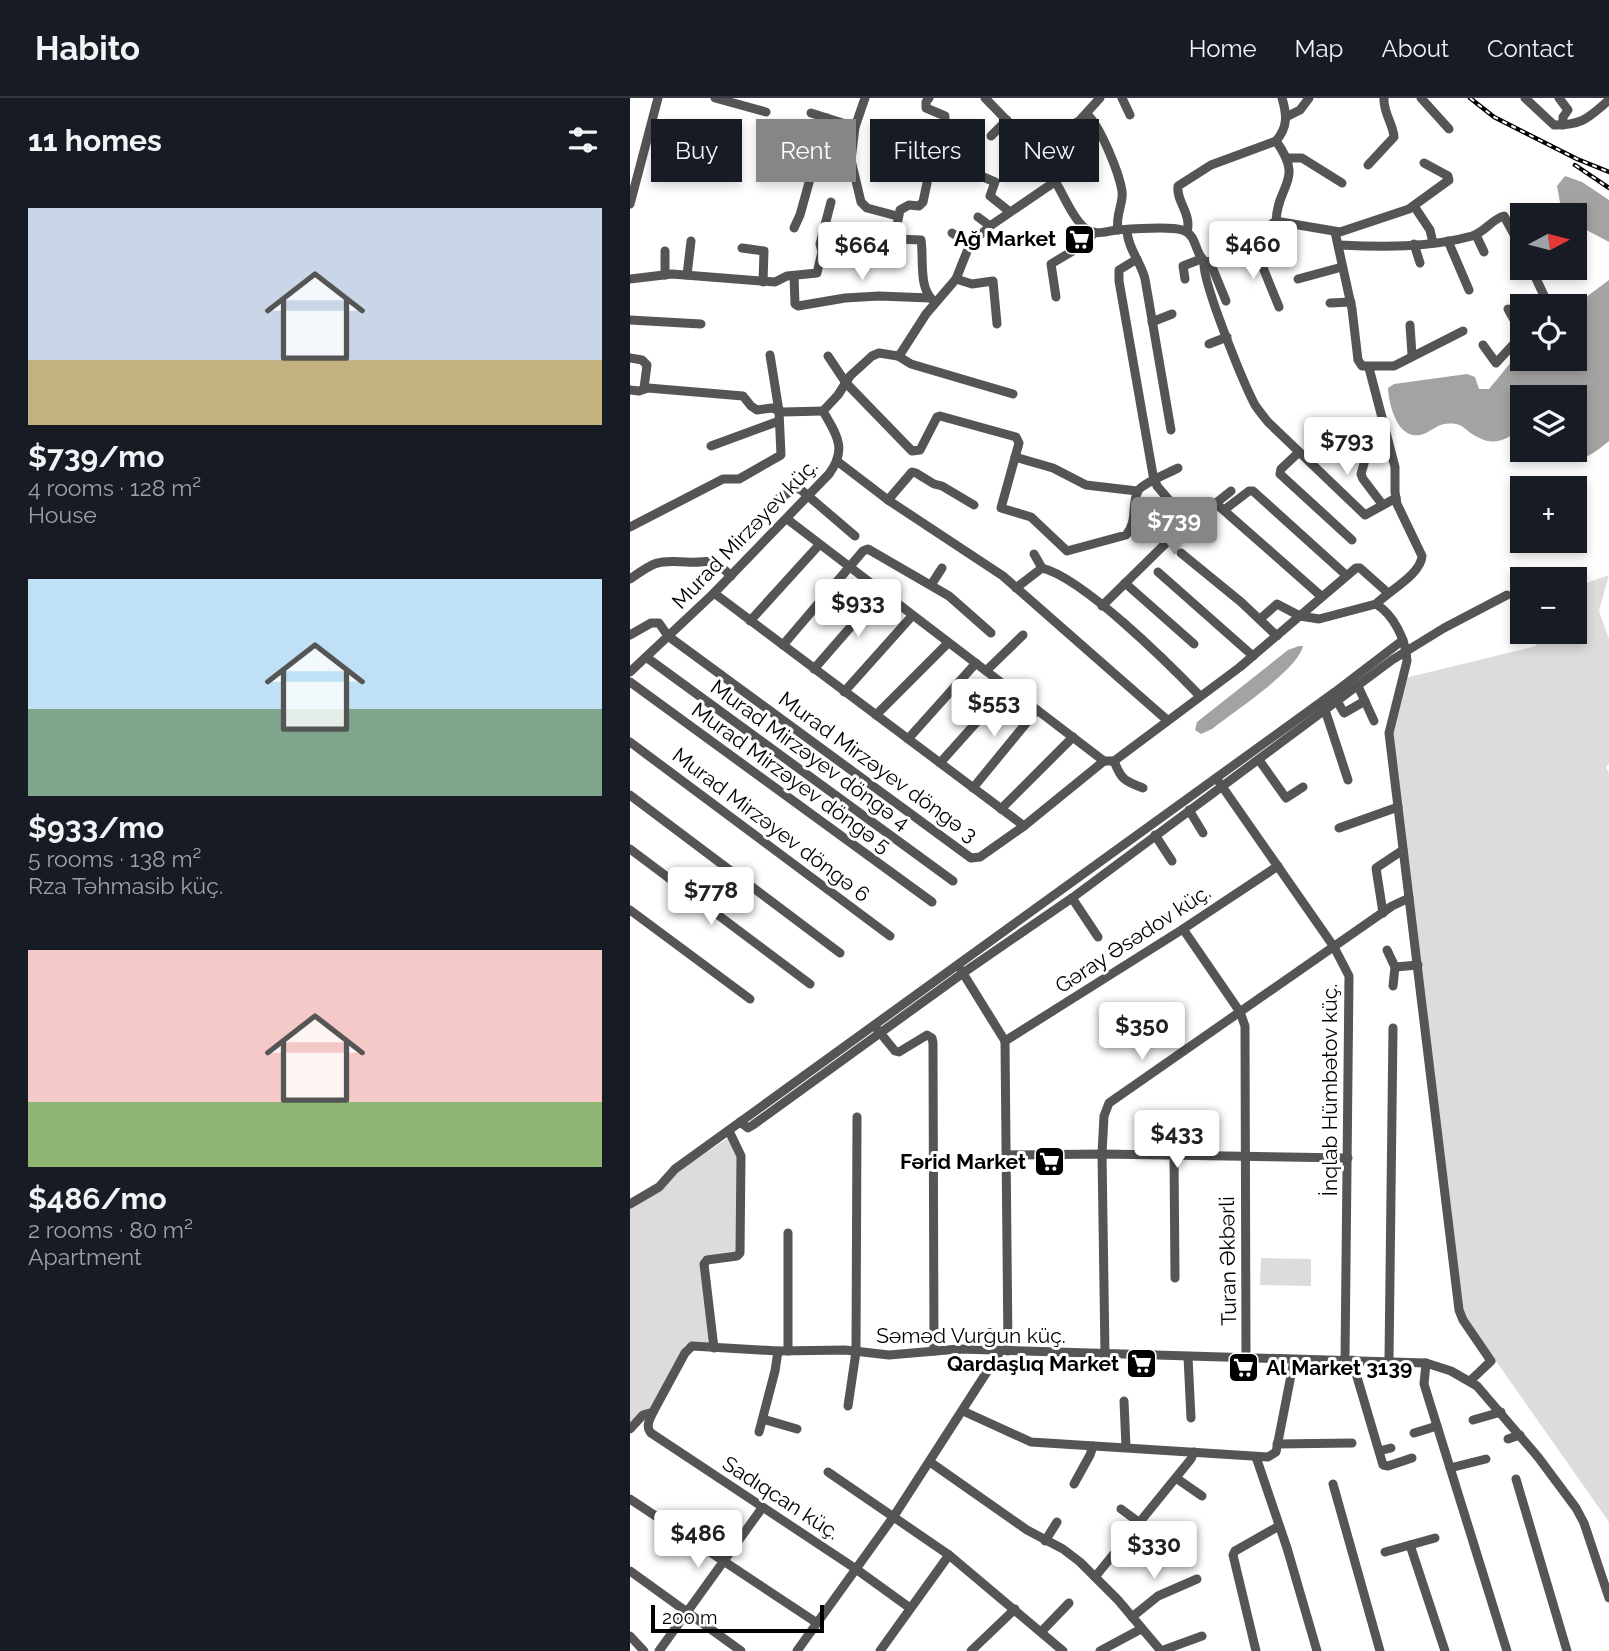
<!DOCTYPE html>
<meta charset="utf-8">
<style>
body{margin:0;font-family:Raleway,sans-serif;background:#20242c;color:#f1f3f6;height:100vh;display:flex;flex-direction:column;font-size:26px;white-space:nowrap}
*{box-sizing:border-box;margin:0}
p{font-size:23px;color:#9ea1a6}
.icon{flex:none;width:38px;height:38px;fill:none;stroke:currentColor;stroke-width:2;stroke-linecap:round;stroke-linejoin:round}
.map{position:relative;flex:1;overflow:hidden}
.details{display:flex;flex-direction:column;background:#171b24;width:630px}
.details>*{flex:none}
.top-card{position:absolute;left:21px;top:21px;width:665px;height:63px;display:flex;gap:14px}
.needle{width:46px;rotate:83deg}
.fabs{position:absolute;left:880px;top:105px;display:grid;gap:14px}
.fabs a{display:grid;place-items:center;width:77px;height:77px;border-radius:0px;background:#171b24;box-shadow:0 4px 10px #0003;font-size:35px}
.scale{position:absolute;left:21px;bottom:18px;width:173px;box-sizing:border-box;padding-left:7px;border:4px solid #000;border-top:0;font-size:19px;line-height:24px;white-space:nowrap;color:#000;-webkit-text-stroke:5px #fff;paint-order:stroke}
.price{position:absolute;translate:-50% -60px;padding:0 16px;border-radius:7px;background:#fff;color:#222;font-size:23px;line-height:46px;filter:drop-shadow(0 2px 4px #0008)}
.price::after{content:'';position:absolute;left:50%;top:42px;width:21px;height:16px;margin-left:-10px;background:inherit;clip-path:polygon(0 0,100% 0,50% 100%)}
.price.on{background:#858687;color:#fff}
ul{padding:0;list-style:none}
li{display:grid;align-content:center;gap:14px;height:371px;padding:0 28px}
li span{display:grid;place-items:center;height:217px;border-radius:0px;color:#555}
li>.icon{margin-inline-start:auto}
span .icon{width:126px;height:126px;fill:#fffc;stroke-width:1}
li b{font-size:30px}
h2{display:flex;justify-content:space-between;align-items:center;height:84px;padding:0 28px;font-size:30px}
.tag{padding:0 24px;border-radius:0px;background:#171b24;box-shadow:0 4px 10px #0003;font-size:24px;line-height:63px}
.tag.on{background:#858687;color:#fff}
header{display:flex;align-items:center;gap:42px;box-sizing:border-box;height:98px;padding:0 35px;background:#171b24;border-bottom:2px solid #363941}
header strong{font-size:33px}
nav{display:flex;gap:38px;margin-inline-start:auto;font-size:24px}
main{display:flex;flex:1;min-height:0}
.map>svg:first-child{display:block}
.green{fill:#dcdcdc}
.water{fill:#a3a3a3}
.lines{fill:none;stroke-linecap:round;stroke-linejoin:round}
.minor{stroke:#555;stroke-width:9}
.rail-casing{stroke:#000;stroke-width:4.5}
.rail{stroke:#fff;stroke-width:2;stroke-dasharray:5;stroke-linecap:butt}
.labels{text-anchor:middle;stroke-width:6;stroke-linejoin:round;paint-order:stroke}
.poi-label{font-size:21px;font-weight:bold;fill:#000;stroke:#fff;text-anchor:end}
.street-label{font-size:21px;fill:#000;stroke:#fff}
</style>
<header>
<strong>Habito</strong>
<nav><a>Home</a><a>Map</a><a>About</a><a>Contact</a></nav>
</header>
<main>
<section class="details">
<h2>11 homes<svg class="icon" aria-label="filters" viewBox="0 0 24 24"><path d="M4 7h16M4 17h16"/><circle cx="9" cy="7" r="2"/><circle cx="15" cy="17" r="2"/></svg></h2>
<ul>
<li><span style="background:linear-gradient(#c9d6e8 70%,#c2b280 0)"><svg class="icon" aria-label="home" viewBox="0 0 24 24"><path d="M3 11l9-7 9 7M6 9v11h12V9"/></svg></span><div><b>$739/mo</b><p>4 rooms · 128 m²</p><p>House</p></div></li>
<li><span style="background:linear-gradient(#bfe0f5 60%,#7fa58c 0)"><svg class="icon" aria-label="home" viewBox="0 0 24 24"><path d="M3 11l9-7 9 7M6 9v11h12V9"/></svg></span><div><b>$933/mo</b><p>5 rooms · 138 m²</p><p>Rza Təhmasib küç.</p></div></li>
<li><span style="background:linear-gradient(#f6c9c9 70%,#8fb573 0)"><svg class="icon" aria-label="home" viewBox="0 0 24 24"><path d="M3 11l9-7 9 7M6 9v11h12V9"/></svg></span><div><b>$486/mo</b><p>2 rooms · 80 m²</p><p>Apartment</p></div></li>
</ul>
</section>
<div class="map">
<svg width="979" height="1553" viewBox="0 0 979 1553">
<rect width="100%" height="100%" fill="#fff"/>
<g class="green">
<polygon points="979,477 969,513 979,541 979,666 976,669 979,676 979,1424 833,1216 762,630 775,580 906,548 903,534 945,534 945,489"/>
<polygon points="100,1039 110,1058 108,1155 72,1160 82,1245 55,1247 27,1303 0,1328 0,1109 40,1078"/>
<polygon points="631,1160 681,1161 681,1188 630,1187"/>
</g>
<g class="water">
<polygon points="935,78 952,84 979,102 979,144 947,127 945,117 938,117 931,110 927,88"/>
<path d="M 979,182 L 979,343 C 959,359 952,365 926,359 L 924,352 L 945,352 L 945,299 L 892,299 L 892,330 C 872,345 861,349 839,334 C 835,330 831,327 826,326 C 810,324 808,329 796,335 C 769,347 759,309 758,290 L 764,286 L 837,276 L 845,279 L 849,291 L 859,291 L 892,251 L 892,261 L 945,261 L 944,208 Z"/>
<path d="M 669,548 L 673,548 C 668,572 603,614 582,631 L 571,636 L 565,632 L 567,624 L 658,552 Z"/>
</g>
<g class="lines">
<g class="minor">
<polyline points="85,0 136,14"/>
<polyline points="235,0 225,29 221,62 231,104 237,110 267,118"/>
<path d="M 355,0 C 378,23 400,46 419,73 C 430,88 442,121 456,131 C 466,138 476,133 487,132 C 501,131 540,128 552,132 C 568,136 564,157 576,164 L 588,162 L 623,145 L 643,125 L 651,124 L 710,134 L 779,111 L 819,82 L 818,78 L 794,65"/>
<polyline points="492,0 500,17"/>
<polyline points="791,0 819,31"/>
<path d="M 895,0 L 924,27 C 953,27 958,20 979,2"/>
<polyline points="929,0 938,12 933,19 933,27"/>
<polyline points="181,15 225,29"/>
<path d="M 457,16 C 470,28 489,74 492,93 C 494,105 485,117 488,132"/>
<polyline points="656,19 670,12 679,0"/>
<polyline points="170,35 191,42"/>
<polyline points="361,38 377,22"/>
<path d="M 646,43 C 675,83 647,86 646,124"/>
<polyline points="401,49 449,23 470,0"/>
<polyline points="384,55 397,44"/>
<polyline points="658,60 672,60 712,85"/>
<polyline points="166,67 183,71"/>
<path d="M 738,67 L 764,39 C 763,25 753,15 754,0"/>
<polyline points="342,74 365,84 360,98 380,114"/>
<polyline points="0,106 28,0"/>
<polyline points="784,108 800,132 803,145"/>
<polyline points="348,119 360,128"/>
<polyline points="164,130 170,117 197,20"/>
<path d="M 497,133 C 498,151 511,164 515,181 L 541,332"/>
<path d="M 557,134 C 562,115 546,104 548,88 L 581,67 L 646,43 C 658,29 657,17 652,0"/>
<polyline points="705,134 722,211 728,262 732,268 764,268 833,233"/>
<polyline points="322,135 340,146"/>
<polyline points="846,137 854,154"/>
<path d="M 266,141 L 291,142 C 294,160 288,191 304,203"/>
<polyline points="818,143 839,192"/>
<polyline points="623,145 649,209"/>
<polyline points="784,146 790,165"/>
<path d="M 709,147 C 752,149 799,150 842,138 C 855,134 862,121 874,118 L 892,151"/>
<polyline points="112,150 134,153 133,184"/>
<polyline points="35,153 35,177"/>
<polyline points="192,154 190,146 201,104"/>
<polyline points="507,161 489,172 489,183 523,377 527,388 539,402"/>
<path d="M 574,163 C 571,182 614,286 625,307 C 629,313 634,319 638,324 L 735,417 L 766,400"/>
<polyline points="580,164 596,203"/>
<polyline points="901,170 919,208"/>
<polyline points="57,177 61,143"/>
<polyline points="164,178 165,206 168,208 215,200 249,198 300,200"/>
<polyline points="906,179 925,170"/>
<polyline points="0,181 42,176 145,184 157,178 187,175 192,154 231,153 263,148 270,112 279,107 289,108 293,104 301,66 315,26 315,18 296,10 296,4 299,0"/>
<polyline points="326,181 342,186 363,183 367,226"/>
<polyline points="555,181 553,168 571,161"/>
<polyline points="668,181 712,169"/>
<polyline points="426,199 421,166 456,145 464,135"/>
<polyline points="700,205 721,204"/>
<polyline points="878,211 892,236"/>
<polyline points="0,222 71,226"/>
<polyline points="522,224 542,216"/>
<polyline points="780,227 782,257"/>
<polyline points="579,246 597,239"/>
<polyline points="853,247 866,265 892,237"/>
<path d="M 198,258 L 216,285 L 282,353 L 290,352 L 307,319 L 310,318 L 386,339 L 389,345 L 371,410 L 401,419 L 437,453 L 496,437 C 508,424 501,406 508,393 C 511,386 541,374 548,370"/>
<polyline points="268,258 281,266 383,296"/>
<polyline points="0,260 12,262 17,267 14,290"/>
<path d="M 739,270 L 765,369 L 765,394 L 767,406 L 792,458 C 791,476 760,492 746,506"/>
<polyline points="0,292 9,293 18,290 113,298 121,308 127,312 142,310 153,314 193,313"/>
<polyline points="710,334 725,349 735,362 731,376 733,381 752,406"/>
<polyline points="81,348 149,323"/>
<polyline points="725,349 754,332"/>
<polyline points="668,355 651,371 650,376 722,442"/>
<polyline points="385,359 423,370 456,387 507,393"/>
<polyline points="207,363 258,402 373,478 537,622"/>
<polyline points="146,402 165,391 170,391 225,438"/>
<polyline points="258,402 282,374 286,375 304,386 312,388 344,407"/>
<polyline points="590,409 691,498"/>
<polyline points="594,412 619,393 623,393 716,477"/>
<path d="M 157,421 L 474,663 L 484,663 C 491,681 494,683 513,690"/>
<polyline points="0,429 93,381 109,381 151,357 149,313 140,257"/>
<polyline points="551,455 611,504 647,538"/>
<polyline points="404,456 412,470"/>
<polyline points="528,474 623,558"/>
<path d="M 0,481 C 24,464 27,462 56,464 C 82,466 79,456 101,478"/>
<polyline points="495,485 564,546"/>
<polyline points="301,487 312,470"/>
<path d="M 386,490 L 412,470 C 453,480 539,566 570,598"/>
<polyline points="84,495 394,728"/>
<polyline points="472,508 534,447 601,393"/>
<path d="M 630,521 L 647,506 L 670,518 L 689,521 L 746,506 C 764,517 776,542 777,563 L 759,635 L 829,1212 L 833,1222 L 861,1263 L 840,1283"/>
<polyline points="120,523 189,447"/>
<polyline points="0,537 21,525 29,525 38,538 341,760 350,759 394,728 474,663"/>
<polyline points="153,547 233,453 238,451 319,498 361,535"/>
<polyline points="16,559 323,783"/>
<polyline points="184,571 251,494"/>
<polyline points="357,572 393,537"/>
<path d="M 0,574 L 84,495 L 199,376 C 218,350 206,336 193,313 L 208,297 L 220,278 L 242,258 L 249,255 L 268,258 L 271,255 L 296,216 L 326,181 L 340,146 L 360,128 L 426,83"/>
<polyline points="0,584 302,804"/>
<polyline points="728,588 744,623"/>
<polyline points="214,594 282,518"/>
<polyline points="707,603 714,615 735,603"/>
<polyline points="695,612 718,682"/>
<polyline points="246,617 318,545"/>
<polyline points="278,641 346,565"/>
<polyline points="0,644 260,838"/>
<polyline points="629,662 656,700 673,689"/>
<polyline points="484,663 610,569 726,470 730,470 757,494"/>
<polyline points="310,665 378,589"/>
<polyline points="589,684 704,849 719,878 715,1262"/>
<polyline points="343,690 407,612"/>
<polyline points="0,697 210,855"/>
<polyline points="371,711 443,639"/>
<polyline points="559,712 573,735"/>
<polyline points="709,730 768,709"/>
<polyline points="525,737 542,763"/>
<polyline points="0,751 180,886"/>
<polyline points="442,800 468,839"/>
<polyline points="0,812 120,901"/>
<polyline points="753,815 746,770 773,752"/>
<polyline points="553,831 610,914 615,928 616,1260"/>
<polyline points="757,852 765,869 763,888"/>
<polyline points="765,869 788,867"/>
<polyline points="331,872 375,943"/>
<polyline points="247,931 265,953 269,954 297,937 302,940 303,945 304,1253"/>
<polyline points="375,943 553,831 648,768"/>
<polyline points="375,943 378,1253"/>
<polyline points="110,1024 118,1030 123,1027 333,875 442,800 762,562 814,530 877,497"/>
<polyline points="376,1057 472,1056 718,1060"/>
<polyline points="544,1057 545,1180"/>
<polyline points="0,1106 29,1089 45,1071 705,594 773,542"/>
<polyline points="158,1135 158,1253"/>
<polyline points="84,1250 74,1166 77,1162 107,1158 110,1155 111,1058 99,1033"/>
<polyline points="475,1256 472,1056 474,1018 479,1005 762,808 779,800"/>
<polyline points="558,1259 561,1320"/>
<polyline points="722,1262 753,1367 758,1368 782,1360"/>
<polyline points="759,1262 763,930"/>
<polyline points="796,1265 794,1286 877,1553"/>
<polyline points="494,1303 496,1349"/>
<polyline points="218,1308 226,1254 227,1019"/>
<polyline points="333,1313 401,1344 638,1359 646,1354 664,1262"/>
<path d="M 23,1314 C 20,1321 15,1328 21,1335 L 226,1471 L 280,1510"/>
<polyline points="133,1321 167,1331"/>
<polyline points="843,1322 871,1314"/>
<polyline points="0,1331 13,1317 23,1314 55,1255 62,1248 148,1253 215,1252 259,1257 329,1251 796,1265 821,1273 847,1288 908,1359 946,1410 954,1425 979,1500"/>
<polyline points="129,1334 145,1273 148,1253"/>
<polyline points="784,1335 807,1328"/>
<polyline points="878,1341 890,1337"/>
<polyline points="647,1346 722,1345"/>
<polyline points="749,1353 761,1350"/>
<polyline points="626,1359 657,1450 687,1553"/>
<polyline points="300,1364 397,1432 433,1451 450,1464 488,1502 531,1553"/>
<polyline points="820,1370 856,1361"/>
<polyline points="198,1374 319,1457 433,1553"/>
<polyline points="546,1380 572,1398"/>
<polyline points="886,1381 937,1553"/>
<polyline points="444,1386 460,1357 463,1348"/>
<polyline points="703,1386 750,1553"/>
<polyline points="0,1401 187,1525"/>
<polyline points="491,1411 510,1425"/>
<polyline points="503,1434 519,1447"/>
<polyline points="415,1443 427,1424"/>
<polyline points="780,1447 815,1553"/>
<polyline points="755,1454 805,1440"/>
<polyline points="0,1473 111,1553"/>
<polyline points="465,1479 561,1361 564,1354"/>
<polyline points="502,1519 528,1498 567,1481"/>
<polyline points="411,1534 439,1505"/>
<polyline points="0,1538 14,1553"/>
<polyline points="29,1553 132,1410"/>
<polyline points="167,1553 264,1418 371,1252"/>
<polyline points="250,1553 319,1457"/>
<polyline points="341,1553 385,1511"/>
<polyline points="470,1553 511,1531"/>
<polyline points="531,1553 572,1538"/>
<polyline points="626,1553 603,1457 605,1453 649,1428"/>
</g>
<defs>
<g id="rail">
<polyline points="840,0 864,19 947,61 979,74"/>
<polyline points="945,67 979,90"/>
</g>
</defs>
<use href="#rail" class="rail-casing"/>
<use href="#rail" class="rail"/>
</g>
<defs>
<symbol id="supermarket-square" viewBox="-11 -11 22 22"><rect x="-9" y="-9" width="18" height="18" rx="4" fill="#000" stroke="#fff"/><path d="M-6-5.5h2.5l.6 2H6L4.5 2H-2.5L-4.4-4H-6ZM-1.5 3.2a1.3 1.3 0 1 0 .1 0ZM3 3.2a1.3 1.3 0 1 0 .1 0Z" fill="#fff"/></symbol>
</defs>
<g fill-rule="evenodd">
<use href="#supermarket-square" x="432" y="124" width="35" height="35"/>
<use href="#supermarket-square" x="402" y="1046" width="35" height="35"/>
<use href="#supermarket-square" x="494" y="1248" width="35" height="35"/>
<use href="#supermarket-square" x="596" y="1252" width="35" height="35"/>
</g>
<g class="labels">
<g class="poi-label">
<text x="426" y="148">Ağ Market</text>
<text x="396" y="1071">Fərid Market</text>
<text x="489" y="1273">Qardaşlıq Market</text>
<text x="636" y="1277" text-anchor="start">Al Market 3139</text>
</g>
<g class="street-label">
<text transform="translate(115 436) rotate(-46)" y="7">Murad Mirzəyev küç.</text>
<text transform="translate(180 657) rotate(36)" y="7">Murad Mirzəyev döngə 4</text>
<text transform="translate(248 669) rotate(36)" y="7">Murad Mirzəyev döngə 3</text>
<text transform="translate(161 680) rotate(36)" y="7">Murad Mirzəyev döngə 5</text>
<text transform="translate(141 727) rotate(37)" y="7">Murad Mirzəyev döngə 6</text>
<text transform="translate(503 841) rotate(-33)" y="7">Gəray Əsədov küç.</text>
<text transform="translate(700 992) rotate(-90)" y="7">İnqlab Hümbətov küç.</text>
<text transform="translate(598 1163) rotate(-91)" y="7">Turan Əkbərli</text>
<text x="341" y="1245">Səməd Vurğun küç.</text>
<text transform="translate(151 1400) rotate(33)" y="7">Sadıqcan küç.</text>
</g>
</g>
</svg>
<div class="fabs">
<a><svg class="needle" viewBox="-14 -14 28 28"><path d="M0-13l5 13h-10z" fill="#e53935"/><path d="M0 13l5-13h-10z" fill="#9ea1a6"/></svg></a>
<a><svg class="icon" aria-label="locate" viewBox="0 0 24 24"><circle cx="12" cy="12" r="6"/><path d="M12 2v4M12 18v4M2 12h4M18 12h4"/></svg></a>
<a><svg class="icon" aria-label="layers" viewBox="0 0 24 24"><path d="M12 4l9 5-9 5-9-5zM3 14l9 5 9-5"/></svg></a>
<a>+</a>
<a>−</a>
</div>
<div class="scale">200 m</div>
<b class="price" style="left:623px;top:183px">$460</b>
<b class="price" style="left:232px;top:184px">$664</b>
<b class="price" style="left:717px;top:379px">$793</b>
<b class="price on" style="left:544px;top:459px">$739</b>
<b class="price" style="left:228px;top:541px">$933</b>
<b class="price" style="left:364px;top:641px">$553</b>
<b class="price" style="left:81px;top:829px">$778</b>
<b class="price" style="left:512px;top:964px">$350</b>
<b class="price" style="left:547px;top:1072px">$433</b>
<b class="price" style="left:68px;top:1472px">$486</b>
<b class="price" style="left:524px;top:1483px">$330</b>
<div class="top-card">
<a class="tag">Buy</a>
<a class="tag on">Rent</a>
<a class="tag">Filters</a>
<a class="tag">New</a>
</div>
</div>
</main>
